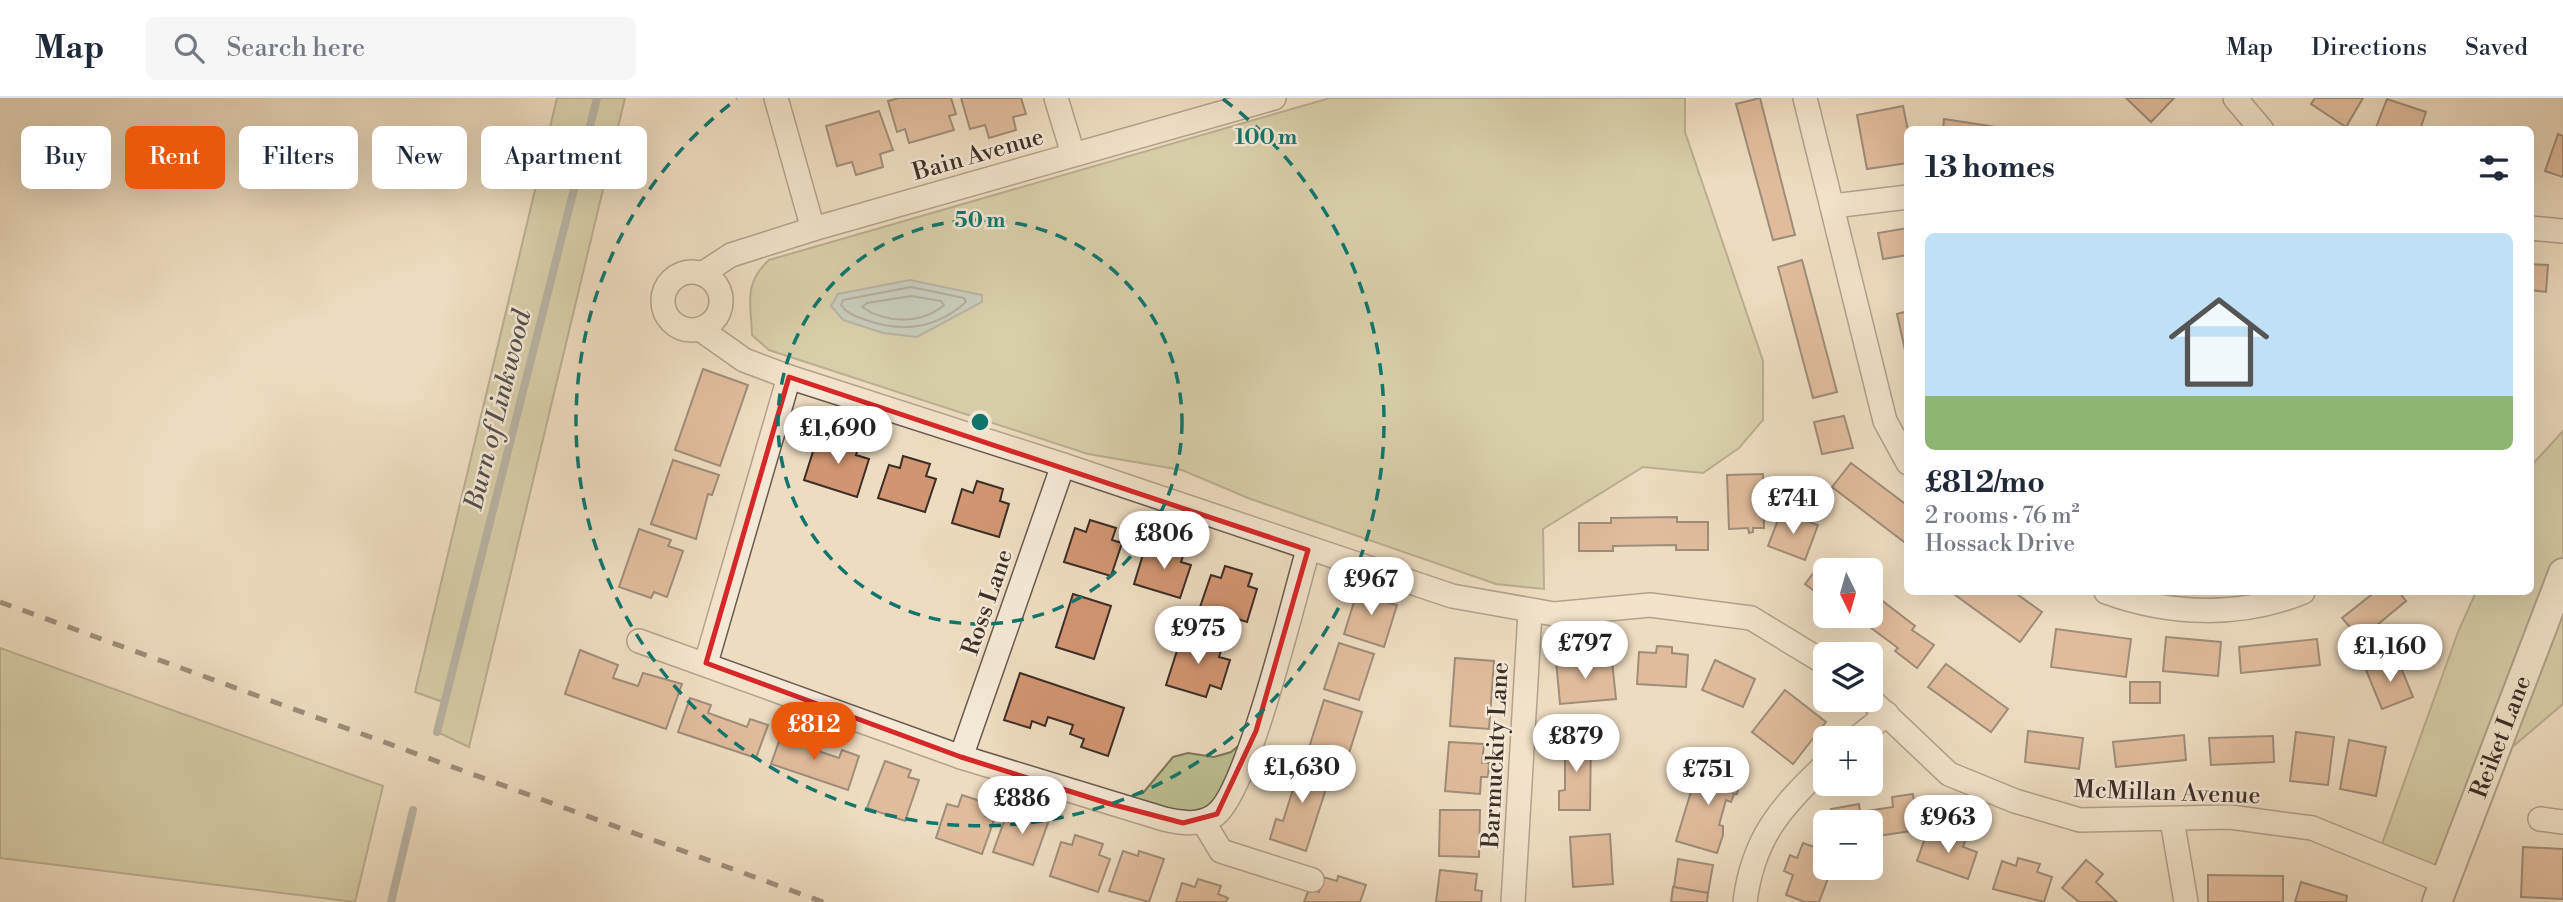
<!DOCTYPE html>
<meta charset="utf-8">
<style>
body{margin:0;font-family:"Libre Bodoni",serif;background:#f6f6f7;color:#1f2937;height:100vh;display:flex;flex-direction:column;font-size:26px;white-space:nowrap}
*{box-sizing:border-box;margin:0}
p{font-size:23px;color:#747a83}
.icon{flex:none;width:38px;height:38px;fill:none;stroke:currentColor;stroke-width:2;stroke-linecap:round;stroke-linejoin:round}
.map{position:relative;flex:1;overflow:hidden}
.panel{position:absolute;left:1904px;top:28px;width:630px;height:469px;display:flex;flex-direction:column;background:#fff;border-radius:10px;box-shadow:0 7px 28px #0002}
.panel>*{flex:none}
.guide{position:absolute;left:21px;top:28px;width:665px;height:63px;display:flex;gap:14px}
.needle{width:46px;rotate:175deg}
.controls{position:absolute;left:1813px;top:460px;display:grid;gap:14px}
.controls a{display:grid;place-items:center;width:70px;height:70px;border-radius:10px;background:#fff;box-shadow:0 7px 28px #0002;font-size:35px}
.price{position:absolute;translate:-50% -60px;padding:0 16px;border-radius:24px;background:#fff;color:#222;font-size:23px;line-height:46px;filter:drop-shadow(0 2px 4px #0008)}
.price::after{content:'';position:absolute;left:50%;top:42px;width:21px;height:16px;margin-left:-10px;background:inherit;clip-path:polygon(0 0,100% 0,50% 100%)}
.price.selected{background:#ea580c;color:#fff}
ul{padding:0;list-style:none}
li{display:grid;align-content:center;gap:14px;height:371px;padding:0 21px}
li+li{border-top:2px solid #e0e1e3}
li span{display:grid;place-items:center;height:217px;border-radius:10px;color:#555}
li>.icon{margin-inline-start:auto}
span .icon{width:126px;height:126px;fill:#fffc;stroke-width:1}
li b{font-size:30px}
h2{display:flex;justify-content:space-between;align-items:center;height:84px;padding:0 21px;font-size:30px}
.pill{padding:0 24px;border-radius:10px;background:#fff;box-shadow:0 7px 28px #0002;font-size:24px;line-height:63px}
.pill.selected{background:#ea580c;color:#fff}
header{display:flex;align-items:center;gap:42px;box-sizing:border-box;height:98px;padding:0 35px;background:#fff;border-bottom:2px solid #e0e1e3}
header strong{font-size:33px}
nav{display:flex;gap:38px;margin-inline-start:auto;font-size:24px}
.search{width:490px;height:63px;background:#f6f6f7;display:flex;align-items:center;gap:18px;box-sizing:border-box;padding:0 24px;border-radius:10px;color:#747a83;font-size:26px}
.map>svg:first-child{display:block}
.green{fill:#bcbf90;stroke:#7c765c;stroke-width:2}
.water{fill:#9cb9bb;stroke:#768181;stroke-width:2}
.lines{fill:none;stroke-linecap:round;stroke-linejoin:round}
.shore{stroke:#6c7472;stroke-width:2}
.stream{stroke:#768181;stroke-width:8}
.building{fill:#d19571;stroke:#3c2e29;stroke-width:2}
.minor-casing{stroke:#685a4f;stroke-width:26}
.tertiary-casing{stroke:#685a4f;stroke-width:32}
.minor{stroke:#f4e8d6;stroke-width:23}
.tertiary{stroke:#f4e8d6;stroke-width:28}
.rail{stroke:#3c2e29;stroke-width:5;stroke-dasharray:12 12;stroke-linecap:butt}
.marked{fill:none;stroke:#d62828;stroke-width:5;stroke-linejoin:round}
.ring{fill:none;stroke:#0f766e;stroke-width:3.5;stroke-dasharray:12 9}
.labels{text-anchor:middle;stroke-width:5;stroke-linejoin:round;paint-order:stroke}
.street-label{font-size:24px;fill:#3c2e29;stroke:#f4e8d6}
.water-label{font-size:26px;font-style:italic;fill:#54514e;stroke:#f4e8d6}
.centre{fill:#0f766e;stroke:#f4e8d6;stroke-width:3.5}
.ring-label{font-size:21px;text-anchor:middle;font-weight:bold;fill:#0f766e;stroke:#f4e8d6;stroke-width:5;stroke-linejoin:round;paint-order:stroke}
</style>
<header>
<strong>Map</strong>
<div class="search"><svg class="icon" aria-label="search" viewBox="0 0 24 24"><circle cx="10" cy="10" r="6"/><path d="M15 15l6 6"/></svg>Search here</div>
<nav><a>Map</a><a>Directions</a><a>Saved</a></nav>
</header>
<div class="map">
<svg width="2563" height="804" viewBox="0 0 2563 804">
<rect width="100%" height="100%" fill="#eedcc0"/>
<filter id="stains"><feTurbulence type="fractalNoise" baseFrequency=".00286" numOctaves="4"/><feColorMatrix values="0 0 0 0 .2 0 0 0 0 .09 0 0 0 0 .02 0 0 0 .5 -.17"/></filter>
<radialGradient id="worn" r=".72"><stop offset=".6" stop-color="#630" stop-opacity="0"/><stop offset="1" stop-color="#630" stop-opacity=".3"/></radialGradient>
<g class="green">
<polygon points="557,0 625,0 469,649 437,634 443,604 415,594"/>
<path d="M 1330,0 L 1685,0 L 1685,34 L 1763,263 L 1763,322 L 1739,350 L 1703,375 L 1643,369 L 1543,431 L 1544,491 L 1496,486 L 1248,400 L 1182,372 L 1088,356 L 769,252 L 752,237 C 751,205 743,186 769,162 Z"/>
<polygon points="2563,333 2563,606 2497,662 2445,784 2378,757 2458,534 2476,494 2530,494 2531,368"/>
<polygon points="0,550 383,688 355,804 0,760"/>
<polygon points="1256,633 1203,723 1107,705 1143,695 1173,659 1188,655 1214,659 1231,654"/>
</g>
<polygon class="water" points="910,182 982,197 982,204 917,239 883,235 843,222 831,208 838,196"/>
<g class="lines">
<g class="shore">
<path d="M 911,189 L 964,200 L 966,204 C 938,229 905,235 869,223 C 858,219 848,217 841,207 L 843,202 Z"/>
<path d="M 911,198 L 941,203 L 944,207 C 922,226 886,226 862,209 L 867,205 Z"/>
</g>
<g class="stream">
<polyline points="437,634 597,0"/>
<polyline points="391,804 413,712"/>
</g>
</g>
<g class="building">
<polygon points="899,0 951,0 956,16 949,18 954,32 909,45 905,31 897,34 888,3"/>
<polygon points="961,0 1021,0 1026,16 1013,19 1016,32 989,40 985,27 970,31"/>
<polygon points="1760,0 1795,137 1773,142 1736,6"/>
<polygon points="2126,0 2174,0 2151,24"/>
<polygon points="2315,0 2363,0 2346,29 2311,6"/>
<polygon points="2387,1 2426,14 2420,32 2375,32"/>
<polygon points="1903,8 1908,32 1908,65 1867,71 1857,17"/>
<polygon points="879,13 893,52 880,56 883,69 856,77 852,64 837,68 826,28"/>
<polygon points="1944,21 2010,31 2010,32 1943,32"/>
<polygon points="2558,36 2563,38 2563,79 2545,73"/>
<polygon points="1908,130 1908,157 1883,161 1878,135"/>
<polygon points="1802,162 1837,294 1813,300 1778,169"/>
<polygon points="2530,166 2548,167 2546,194 2530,192"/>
<polygon points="1908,213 1908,266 1897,216"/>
<polygon points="703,271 748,287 720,368 675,352"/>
<polygon points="1844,318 1853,350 1822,356 1814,324"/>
<polygon points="833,336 860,345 856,357 869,361 857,399 804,382 816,344 829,348"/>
<polygon points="903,358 930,366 926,378 936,381 925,414 878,400 889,367 900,370"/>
<polygon points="673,362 719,377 712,397 708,396 696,441 651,426"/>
<polygon points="1851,365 1908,408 1908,447 1832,389"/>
<polygon points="1763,376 1764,430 1753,430 1753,434 1749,435 1748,430 1729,431 1727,377"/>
<polygon points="977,383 1003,391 1000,403 1009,406 999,439 952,425 962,391 973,395"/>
<polygon points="1781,414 1818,427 1805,462 1768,448"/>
<polygon points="1677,419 1677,424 1708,424 1708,452 1676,452 1676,447 1613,448 1613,453 1579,453 1579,425 1611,425 1611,420"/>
<polygon points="1090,422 1116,430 1112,442 1122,445 1111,478 1064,464 1075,430 1086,434"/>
<polygon points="639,431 671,442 668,448 683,453 667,499 654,494 651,500 619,489"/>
<polygon points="1159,444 1185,452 1181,464 1191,467 1180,500 1134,486 1144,453 1155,456"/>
<polygon points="1822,464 1834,472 1825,472 1825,501 1805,486"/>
<polygon points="1225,468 1252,476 1248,488 1257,491 1247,524 1200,509 1211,477 1221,480"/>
<polygon points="1359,488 1388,497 1385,504 1397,507 1384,549 1344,536"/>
<polygon points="1871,494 1915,528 1912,532 1934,547 1917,570 1895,553 1898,550 1855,518 1871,518"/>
<polygon points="1951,494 2014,494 2042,514 2020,544"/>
<polygon points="2375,494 2399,494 2406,503 2360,541 2342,520"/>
<polygon points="1073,496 1111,508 1094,561 1056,549"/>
<polygon points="2056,531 2131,541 2126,579 2051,569"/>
<polygon points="1183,534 1223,546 1219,559 1230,562 1221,591 1210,587 1206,599 1166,587"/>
<polygon points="2166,539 2221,544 2218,578 2163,573"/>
<polygon points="2317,541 2320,567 2241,575 2239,549"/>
<polygon points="1339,545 1374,556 1359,602 1324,591"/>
<polygon points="1657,548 1672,549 1672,555 1688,557 1686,589 1637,586 1639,554 1656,555"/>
<polygon points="580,552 618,567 613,580 638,588 643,575 682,586 666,631 565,596"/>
<polygon points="1455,560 1494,563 1489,631 1450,628"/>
<polygon points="1577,560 1578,566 1612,563 1616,601 1560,606 1556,562"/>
<polygon points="2397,560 2413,599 2382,611 2366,572"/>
<polygon points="1715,562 1755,581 1743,609 1702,592"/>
<polygon points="1946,566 2008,611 1991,634 1928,589"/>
<polygon points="1020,575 1124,610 1108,658 1081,649 1084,641 1070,636 1073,627 1048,619 1045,628 1032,623 1030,630 1004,622"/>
<rect x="2130" y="584" width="30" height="21"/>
<polygon points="1785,592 1826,624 1793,666 1752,634"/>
<polygon points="690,600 711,607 708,615 747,629 750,621 768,627 756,660 678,634"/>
<polygon points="1324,602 1362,614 1345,668 1307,656"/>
<polygon points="783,632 803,639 800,647 839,660 842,652 859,658 848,692 771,666"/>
<polygon points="2028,633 2083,640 2079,671 2025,664"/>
<polygon points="2296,634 2334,639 2328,687 2290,683"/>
<polygon points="2184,637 2186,662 2116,669 2113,644"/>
<polygon points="2273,638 2274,664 2211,667 2209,640"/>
<polygon points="1560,640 1591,640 1590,712 1559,712 1559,693 1565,692 1565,659 1559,659"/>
<polygon points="2349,642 2386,649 2376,698 2340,691"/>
<polygon points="1449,644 1484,646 1482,665 1489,665 1488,679 1481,679 1480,696 1445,693"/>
<polygon points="1295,661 1332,672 1306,753 1270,741 1276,721 1283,723 1295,685 1288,683"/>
<polygon points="885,663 911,672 908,679 919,682 905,723 867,710"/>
<polygon points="1700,664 1742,677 1737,696 1734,696 1731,704 1726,702 1719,727 1723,728 1723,737 1717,755 1676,743"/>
<polygon points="1913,696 1918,732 1871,739 1871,724 1833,724 1831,711 1859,706 1860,714 1893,709 1892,699"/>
<polygon points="962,697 989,706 985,718 994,722 982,756 936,740 947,706 958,709"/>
<polygon points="1024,710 1050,719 1033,767 993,754 1007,715 1021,719"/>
<polygon points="1440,712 1480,712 1479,759 1439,758"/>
<polygon points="1946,733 1966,740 1963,749 1977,754 1968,781 1917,763 1926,737 1942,742"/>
<polygon points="1610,736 1613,786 1573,789 1570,739"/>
<polygon points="1075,737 1103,746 1099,757 1110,761 1098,794 1050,778 1061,744 1072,747"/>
<polygon points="1803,745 1825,753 1825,770 1832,770 1819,804 1805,804 1786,797 1793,777 1784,773 1790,757 1797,760"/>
<polygon points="2523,749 2563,751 2563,801 2521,799"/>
<polygon points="1123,753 1138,758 1139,753 1164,761 1149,804 1109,793"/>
<polygon points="2018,760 2040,766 2037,774 2052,779 2044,804 1993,791 2002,763 2016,768"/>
<polygon points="1678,761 1713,767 1708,795 1674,789"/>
<polygon points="2086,762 2103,776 2096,784 2117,804 2079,804 2062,790"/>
<polygon points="1440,772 1477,776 1475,792 1482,793 1481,804 1436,804"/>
<polygon points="2208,777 2283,778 2283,804 2208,804"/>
<polygon points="1338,778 1366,787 1360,804 1304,804 1309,791 1319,794 1323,779 1337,783"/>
<polygon points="1198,781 1221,788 1218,796 1228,800 1226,804 1176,804 1182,785 1195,789"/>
<polygon points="2301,784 2347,798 2346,804 2295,804"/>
<polygon points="1673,789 1708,795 1707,804 1671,804"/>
</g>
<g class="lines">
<defs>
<g id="minor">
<polyline points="776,0 813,131"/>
<polyline points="1056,0 1073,56"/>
<polyline points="1805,0 1885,323 1908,365"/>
<polyline points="2235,0 2262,32"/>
<polyline points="1833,108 1908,99"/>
<polyline points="2530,130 2563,133"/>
<circle cx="692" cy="203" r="29"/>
<polyline points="702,176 731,157 813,131 1274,0"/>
<polyline points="700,231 744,262 789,279 1063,367 1452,498 1554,516 1650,507 1751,520 1825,565"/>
<path d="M 2106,494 C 2169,517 2240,520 2303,494"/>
<path d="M 639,543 L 961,659 L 1164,721 C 1181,725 1200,728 1215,717 C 1248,694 1294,499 1308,452"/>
<polyline points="706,565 789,279"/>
<polyline points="1871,602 1949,676 2015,703 2080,722 2230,719 2312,730 2445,784"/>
<polyline points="1857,640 1887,616"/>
<polyline points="961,659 1063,367"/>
<polyline points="2540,721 2563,724"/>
<polyline points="2172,722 2186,804"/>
<polyline points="1203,723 1221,753 1312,782"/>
<polyline points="1513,804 1530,514"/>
<path d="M 1745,804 C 1753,740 1781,709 1825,667"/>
</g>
<g id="tertiary">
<path id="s1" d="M 2437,804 L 2563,475"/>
</g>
</defs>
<use href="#minor" class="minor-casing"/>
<use href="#tertiary" class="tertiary-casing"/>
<use href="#minor" class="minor"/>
<use href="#tertiary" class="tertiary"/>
<polyline class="rail" points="0,504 823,804"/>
</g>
<path d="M0 0H2563V804H0ZM 789,279 L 1308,452 L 1256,633 L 1217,716 L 1183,725 L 1107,705 L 961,659 L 706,565 Z" fill="#eedcc0" fill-opacity=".55" fill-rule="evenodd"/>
<path class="marked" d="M 789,279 L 1308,452 L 1256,633 L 1217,716 L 1183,725 L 1107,705 L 961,659 L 706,565 Z"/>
<g class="ring">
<circle cx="980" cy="324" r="202"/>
<path d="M1223 1A404 404 0 1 1 737 1"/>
</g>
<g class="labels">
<g class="street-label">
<text transform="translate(978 56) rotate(-16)" y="8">Bain Avenue</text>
<text transform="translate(987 504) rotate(-71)" y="8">Ross Lane</text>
<text dy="8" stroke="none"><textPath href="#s1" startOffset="177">Reiket Lane</textPath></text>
<text transform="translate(1495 657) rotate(-87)" y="8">Barmuckity Lane</text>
<text transform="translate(2167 694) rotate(2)" y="8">McMillan Avenue</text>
</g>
<g class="water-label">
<text transform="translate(497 312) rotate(-76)" y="9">Burn of Linkwood</text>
</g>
</g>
<circle cx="980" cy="324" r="10" class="centre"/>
<g class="ring-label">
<text x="1266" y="46">100 m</text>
<text x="980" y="129">50 m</text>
</g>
<rect width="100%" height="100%" filter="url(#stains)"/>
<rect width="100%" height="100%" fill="url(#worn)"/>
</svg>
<div class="controls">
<a><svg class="needle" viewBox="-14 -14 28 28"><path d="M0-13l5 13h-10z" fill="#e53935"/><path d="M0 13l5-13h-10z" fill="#747a83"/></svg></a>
<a><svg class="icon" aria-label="layers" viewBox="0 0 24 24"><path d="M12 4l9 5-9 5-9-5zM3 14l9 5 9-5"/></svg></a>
<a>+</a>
<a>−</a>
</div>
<b class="price" style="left:838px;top:368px">£1,690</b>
<b class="price" style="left:1793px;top:438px">£741</b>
<b class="price" style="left:1164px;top:473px">£806</b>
<b class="price" style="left:1371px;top:519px">£967</b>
<b class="price" style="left:1198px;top:568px">£975</b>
<b class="price" style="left:1585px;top:583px">£797</b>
<b class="price" style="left:2390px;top:586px">£1,160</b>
<b class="price selected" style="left:814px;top:664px">£812</b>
<b class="price" style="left:1576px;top:676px">£879</b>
<b class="price" style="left:1302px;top:707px">£1,630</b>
<b class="price" style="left:1708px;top:709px">£751</b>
<b class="price" style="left:1022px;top:738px">£886</b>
<b class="price" style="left:1948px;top:757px">£963</b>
<div class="guide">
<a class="pill">Buy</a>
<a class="pill selected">Rent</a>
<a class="pill">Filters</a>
<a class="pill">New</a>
<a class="pill">Apartment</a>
</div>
<section class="panel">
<h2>13 homes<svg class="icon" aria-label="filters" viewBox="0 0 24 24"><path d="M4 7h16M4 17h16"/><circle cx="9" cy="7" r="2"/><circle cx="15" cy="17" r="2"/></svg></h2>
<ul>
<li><span style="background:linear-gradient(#bfe0f5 75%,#8fb573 0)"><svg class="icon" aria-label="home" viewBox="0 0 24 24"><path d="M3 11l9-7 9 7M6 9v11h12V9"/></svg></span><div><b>£812/mo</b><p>2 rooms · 76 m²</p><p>Hossack Drive</p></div></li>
</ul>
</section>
</div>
